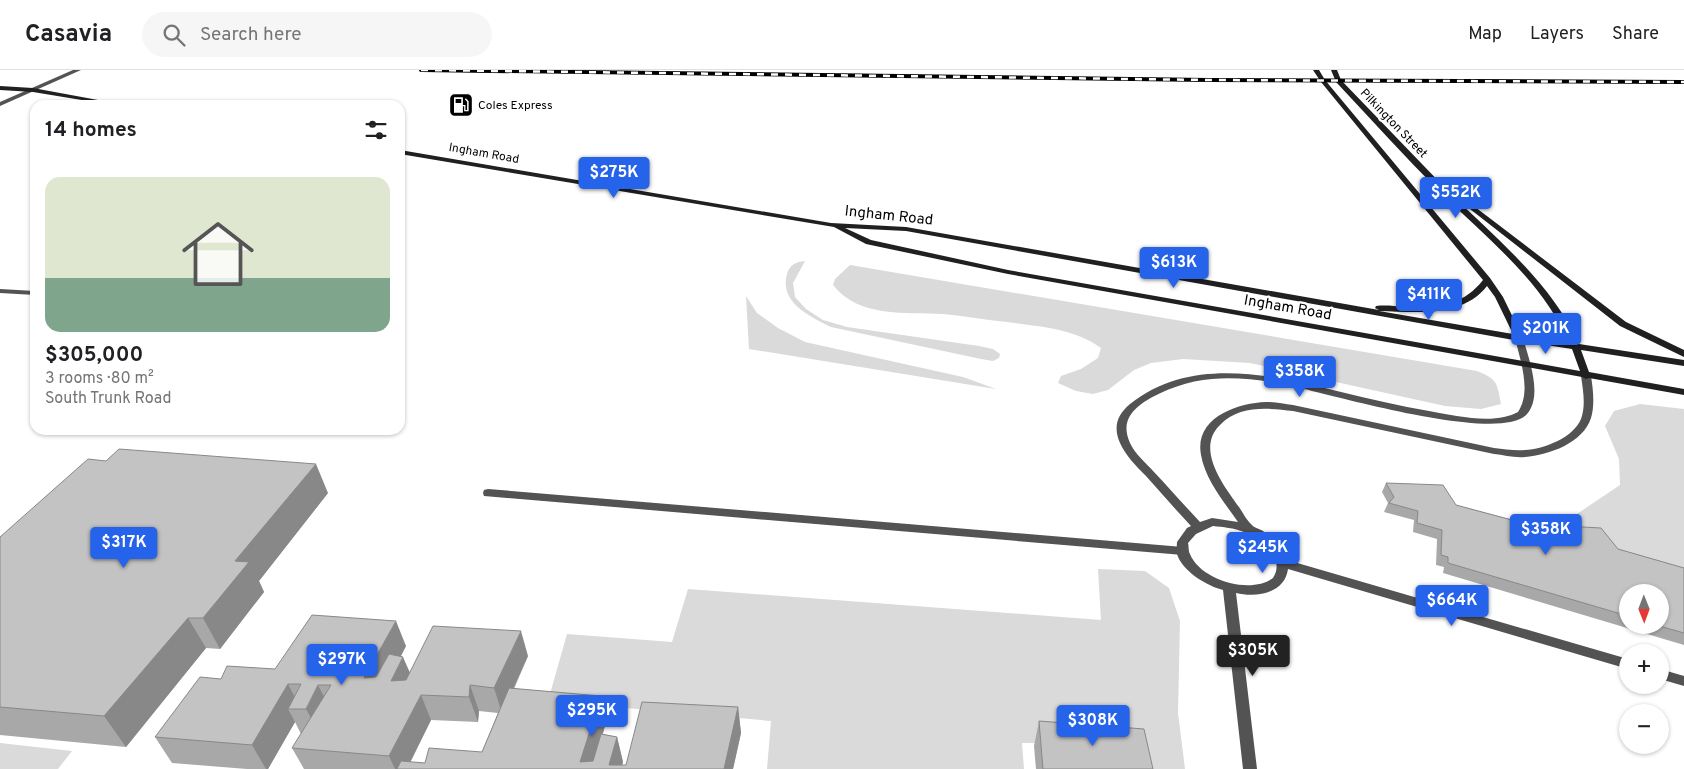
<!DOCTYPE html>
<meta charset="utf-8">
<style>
body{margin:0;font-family:Overpass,sans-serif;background:#f6f6f6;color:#202124;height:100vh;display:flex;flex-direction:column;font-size:19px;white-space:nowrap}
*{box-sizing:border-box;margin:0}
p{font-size:16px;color:#757577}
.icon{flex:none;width:28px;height:28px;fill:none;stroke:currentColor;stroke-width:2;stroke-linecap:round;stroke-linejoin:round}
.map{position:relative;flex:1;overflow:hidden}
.drawer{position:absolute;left:30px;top:30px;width:375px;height:335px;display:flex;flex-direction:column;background:#fff;border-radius:15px;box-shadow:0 1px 4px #0004}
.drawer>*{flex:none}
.needle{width:32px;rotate:179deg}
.fabs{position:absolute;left:1619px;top:514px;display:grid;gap:10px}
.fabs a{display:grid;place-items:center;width:50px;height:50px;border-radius:50%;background:#fff;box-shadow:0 1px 4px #0004;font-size:25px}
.price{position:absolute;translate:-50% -42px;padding:0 11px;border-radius:5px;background:#2563eb;color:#fff;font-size:16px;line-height:32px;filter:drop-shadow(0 1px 2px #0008)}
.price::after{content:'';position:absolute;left:50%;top:30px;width:15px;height:11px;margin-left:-8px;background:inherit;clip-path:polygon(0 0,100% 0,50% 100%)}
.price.selected{background:#222;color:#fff}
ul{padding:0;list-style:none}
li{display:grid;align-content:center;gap:10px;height:265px;padding:0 15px}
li+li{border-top:1px solid #e0e0e0}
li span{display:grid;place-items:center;height:155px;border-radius:15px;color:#555}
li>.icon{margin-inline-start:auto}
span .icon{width:90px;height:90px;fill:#fffc;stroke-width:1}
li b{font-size:21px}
h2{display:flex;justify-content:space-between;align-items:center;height:60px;padding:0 15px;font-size:21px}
header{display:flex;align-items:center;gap:30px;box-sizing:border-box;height:70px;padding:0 25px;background:#fff;border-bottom:1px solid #e0e0e0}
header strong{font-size:24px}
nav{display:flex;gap:28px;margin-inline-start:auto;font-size:18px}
.search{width:350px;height:45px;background:#f6f6f6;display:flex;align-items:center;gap:12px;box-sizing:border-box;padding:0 18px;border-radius:28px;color:#757577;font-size:19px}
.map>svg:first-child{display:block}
.green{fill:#dadada}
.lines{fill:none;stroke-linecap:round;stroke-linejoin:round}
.lane{fill:#535353;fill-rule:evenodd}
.street{fill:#535353;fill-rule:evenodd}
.secondary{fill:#202020;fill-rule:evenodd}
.rail-casing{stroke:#000;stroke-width:4}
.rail{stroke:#fff;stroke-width:2.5;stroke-dasharray:7;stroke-linecap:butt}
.wall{fill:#a8a8a8;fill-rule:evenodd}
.shaded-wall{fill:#888}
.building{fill:#c3c3c3;stroke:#888}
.labels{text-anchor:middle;stroke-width:4.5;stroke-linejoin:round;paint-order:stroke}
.far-poi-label{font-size:12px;fill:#000;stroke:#fff;text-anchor:start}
.far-street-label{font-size:12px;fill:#000;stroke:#fff}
.street-label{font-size:15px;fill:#000;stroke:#fff}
</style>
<header>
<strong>Casavia</strong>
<div class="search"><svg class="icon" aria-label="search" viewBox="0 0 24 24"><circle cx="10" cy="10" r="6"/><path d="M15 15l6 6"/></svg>Search here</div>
<nav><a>Map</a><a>Layers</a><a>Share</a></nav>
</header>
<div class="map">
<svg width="1684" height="699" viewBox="0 0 1684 699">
<rect width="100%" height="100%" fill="#fff"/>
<g class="green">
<path d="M 805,191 L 793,213 L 795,227 L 806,239 L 823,250 L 847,257 L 979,276 L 993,279 L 1000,284 L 999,288 L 993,291 L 981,289 L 831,257 C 809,246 779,232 787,204 C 790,194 796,192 805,191 Z"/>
<path d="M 850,195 L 1477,301 C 1497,309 1497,312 1501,334 L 1481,339 L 1445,336 L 1250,293 L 1183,289 L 1151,293 L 1134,300 L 1108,320 L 1093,324 L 1076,321 L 1058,313 L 1061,306 L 1081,299 L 1098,288 L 1101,278 C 1073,258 1040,257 1007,252 C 986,250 964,246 943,244 C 905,242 859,248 833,215 L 835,209 Z"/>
<polygon points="746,226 757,243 778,258 805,272 963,307 996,319 749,279"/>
<path d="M 1640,334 L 1684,339 L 1684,503 C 1640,490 1602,483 1568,450 L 1620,415 L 1619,389 L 1605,356 L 1614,341 Z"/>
<polygon points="1098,499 1145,501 1169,518 1180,551 1178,643 1185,699 1143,699 1102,674 1022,673 1024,699 767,699 771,651 548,631 567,564 672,572 688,519 1101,550"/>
<polygon points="0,673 72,681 58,699 0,699"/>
</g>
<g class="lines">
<polygon class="lane" points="488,419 1183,477 1187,478 1189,481 1187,484 1183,485 484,426 483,423 484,420"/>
<g class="street">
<polygon points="73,0 81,0 0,36 0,32"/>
<polygon points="0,219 35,221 35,225 0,223"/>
<path d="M 1519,265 L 1523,268 C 1529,289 1543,326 1527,344 C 1500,375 1327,323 1287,315 C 1263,310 1237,307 1212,309 C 1188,311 1165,319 1144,332 C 1128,343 1122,355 1130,373 C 1135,384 1146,393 1154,402 C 1170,419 1185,436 1200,452 L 1212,448 L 1238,452 C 1224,432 1205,409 1201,385 C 1194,348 1237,333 1266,332 C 1275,332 1284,334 1293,335 L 1494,378 C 1504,379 1515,381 1525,380 C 1544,379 1573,368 1581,349 C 1586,335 1583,320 1581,306 L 1586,303 L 1591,306 C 1593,319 1595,335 1591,348 C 1583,373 1549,385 1525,387 C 1514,388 1504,385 1494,384 L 1293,341 C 1268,338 1239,335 1220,355 C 1195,379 1224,416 1239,437 C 1243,443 1247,451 1253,456 C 1255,458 1260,459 1263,461 C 1274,468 1282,478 1287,490 L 1628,589 L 1628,599 L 1288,499 C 1285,523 1257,528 1236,523 L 1257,699 L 1243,699 L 1223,520 C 1207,516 1182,501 1177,484 C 1176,481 1177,476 1177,472 L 1187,458 L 1191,456 C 1176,440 1161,423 1146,406 C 1136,396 1126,386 1120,373 C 1113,357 1117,345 1130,334 C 1191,285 1273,305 1341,322 C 1370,329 1400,336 1429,341 C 1451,345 1482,352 1504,347 C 1509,346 1514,344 1518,342 C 1532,321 1520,290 1515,268 ZM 1213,456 C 1223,457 1234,458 1244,462 C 1261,468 1286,488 1273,508 C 1251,525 1200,510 1190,484 C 1188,481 1189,476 1188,473 L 1196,464 Z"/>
<polygon points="1660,599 1684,606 1684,616 1660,609"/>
</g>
<g class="secondary">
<path d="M 1313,0 L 1319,0 L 1325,10 L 1490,208 L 1503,227 L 1522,266 L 1569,273 C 1543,212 1488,169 1441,123 C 1405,87 1371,49 1336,12 L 1331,0 L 1337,0 L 1341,10 L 1449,122 L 1450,121 L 1454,121 L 1626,252 L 1684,280 L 1684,287 L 1620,256 L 1452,125 C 1499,171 1551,213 1579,274 L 1684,290 L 1684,296 L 1581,280 L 1589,302 L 1684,319 L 1684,325 L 1589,308 L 1586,309 L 1582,307 L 1008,204 L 866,174 L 834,157 L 400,84 L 400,80 L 831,153 L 906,157 L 1379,240 L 1375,238 L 1376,236 C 1385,235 1395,236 1404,237 C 1435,238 1462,237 1483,210 L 1321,12 ZM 845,158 L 906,161 L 1519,271 L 1572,279 L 1580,301 L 1008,200 L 871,170 ZM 1487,216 L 1495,227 L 1513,264 L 1379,241 C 1416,242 1462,248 1487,216 Z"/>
<polygon points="0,16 33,18 125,35 112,35 33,22 0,20"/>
</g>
<defs>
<polyline id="rail" points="421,0 1209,10 1684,12"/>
</defs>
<use href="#rail" class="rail-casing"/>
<use href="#rail" class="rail"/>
</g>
<g class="wall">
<path d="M 1386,413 L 1456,435 L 1544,458 L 1546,455 L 1618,479 L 1684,498 L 1684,575 L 1443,503 L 1444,497 L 1436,495 L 1437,469 L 1413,462 L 1414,450 L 1384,442 L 1388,433 L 1382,422 ZM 1628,522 L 1660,555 L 1628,555 Z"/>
<polygon points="328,423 259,511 264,522 220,579 206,578 126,677 0,665 0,467"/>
<path d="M 406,576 L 401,586 L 410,603 L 528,586 L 514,619 L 601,626 L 606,652 L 603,664 L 617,667 L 623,692 L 622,695 L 626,695 L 738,637 L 741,663 L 733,699 L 304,699 L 292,678 L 301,664 L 295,652 L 268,699 L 247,699 L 172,693 L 155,667 L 221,609 ZM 479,641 L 498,643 L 482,682 L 425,693 L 410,692 L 431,650 L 478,652 Z"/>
<polygon points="1039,651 1153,699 1036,699 1034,676"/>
</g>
<g class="shaded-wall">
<polygon points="316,394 328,423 259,511 264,522 220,579 203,548 235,491"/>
<polygon points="188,548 206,578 126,677 104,646"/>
<polygon points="396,551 406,576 376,633 364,608"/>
<polygon points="521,561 528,586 502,643 494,618"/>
<polygon points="403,587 414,612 391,611"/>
<polygon points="288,614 301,639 288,639 295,652 268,699 266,699 252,675"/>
<polygon points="318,615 331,640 320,664 306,639"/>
<polygon points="470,615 479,641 478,652 469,627"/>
<polygon points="421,625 431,650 407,699 395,699 389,686"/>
<polygon points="601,626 606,652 592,699 580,692"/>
<polygon points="738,637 741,663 733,699 724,699"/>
<polygon points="617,667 623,692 621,699 609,695"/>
</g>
<g class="building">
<polygon points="119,379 316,394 235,491 249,492 203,548 188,548 104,646 0,637 0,467 88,389 106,391"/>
<polygon points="1386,413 1443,415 1456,435 1549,460 1546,455 1601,458 1618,479 1684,498 1684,563 1656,555 1660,555 1660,522 1628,522 1628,546 1448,493 1448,487 1441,485 1442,460 1417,453 1418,441 1389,433 1394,427"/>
<polygon points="312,545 396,551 364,608 376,607 389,584 403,587 391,611 406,610 433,556 521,561 494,618 470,615 469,627 421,625 389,686 292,678 331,615 318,615 306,639 288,639 301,614 288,614 252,675 155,667 200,607 221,609 227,596 275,599"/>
<polygon points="509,618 601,626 580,692 593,691 601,664 617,667 609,695 626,695 642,632 738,637 724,699 397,699 401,691 425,693 429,678 482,682"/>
<polygon points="1039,651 1144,659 1153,699 1043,699"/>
</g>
<defs>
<symbol id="fuel-square" viewBox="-11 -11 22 22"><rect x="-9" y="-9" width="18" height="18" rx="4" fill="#000" stroke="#fff"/><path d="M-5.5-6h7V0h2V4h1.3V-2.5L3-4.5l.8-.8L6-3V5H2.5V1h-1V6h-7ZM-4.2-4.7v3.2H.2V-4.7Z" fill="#fff"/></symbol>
</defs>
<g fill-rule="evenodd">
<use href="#fuel-square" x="447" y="21" width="28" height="28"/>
</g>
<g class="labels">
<g class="far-poi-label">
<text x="478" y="39">Coles Express</text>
</g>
<g class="far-street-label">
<text transform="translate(1394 53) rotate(46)" y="4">Pilkington Street</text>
<text transform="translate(484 83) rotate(10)" y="4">Ingham Road</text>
</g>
<g class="street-label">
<text transform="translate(889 145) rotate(6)" y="5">Ingham Road</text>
<text transform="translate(1288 237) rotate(10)" y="5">Ingham Road</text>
</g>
</g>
</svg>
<div class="fabs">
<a><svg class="needle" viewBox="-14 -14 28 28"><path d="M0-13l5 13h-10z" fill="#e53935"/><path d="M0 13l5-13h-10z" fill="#757577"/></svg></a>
<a>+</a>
<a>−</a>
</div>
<b class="price" style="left:614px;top:129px">$275K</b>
<b class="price" style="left:1456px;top:149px">$552K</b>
<b class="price" style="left:1174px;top:219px">$613K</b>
<b class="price" style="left:1429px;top:251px">$411K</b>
<b class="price" style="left:1546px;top:285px">$201K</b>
<b class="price" style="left:1300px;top:328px">$358K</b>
<b class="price" style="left:1546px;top:486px">$358K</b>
<b class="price" style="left:124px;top:499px">$317K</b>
<b class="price" style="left:1263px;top:504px">$245K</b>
<b class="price" style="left:1452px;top:557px">$664K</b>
<b class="price selected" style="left:1253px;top:607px">$305K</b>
<b class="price" style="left:342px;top:616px">$297K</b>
<b class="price" style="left:592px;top:667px">$295K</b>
<b class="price" style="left:1093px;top:677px">$308K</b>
<section class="drawer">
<h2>14 homes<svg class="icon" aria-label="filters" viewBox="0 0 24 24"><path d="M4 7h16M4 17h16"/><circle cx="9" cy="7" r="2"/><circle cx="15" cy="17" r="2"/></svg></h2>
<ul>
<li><span style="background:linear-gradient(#dfe7d0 65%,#7fa58c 0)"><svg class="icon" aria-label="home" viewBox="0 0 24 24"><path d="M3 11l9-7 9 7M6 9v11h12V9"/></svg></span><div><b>$305,000</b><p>3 rooms · 80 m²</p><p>South Trunk Road</p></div></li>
</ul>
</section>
</div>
